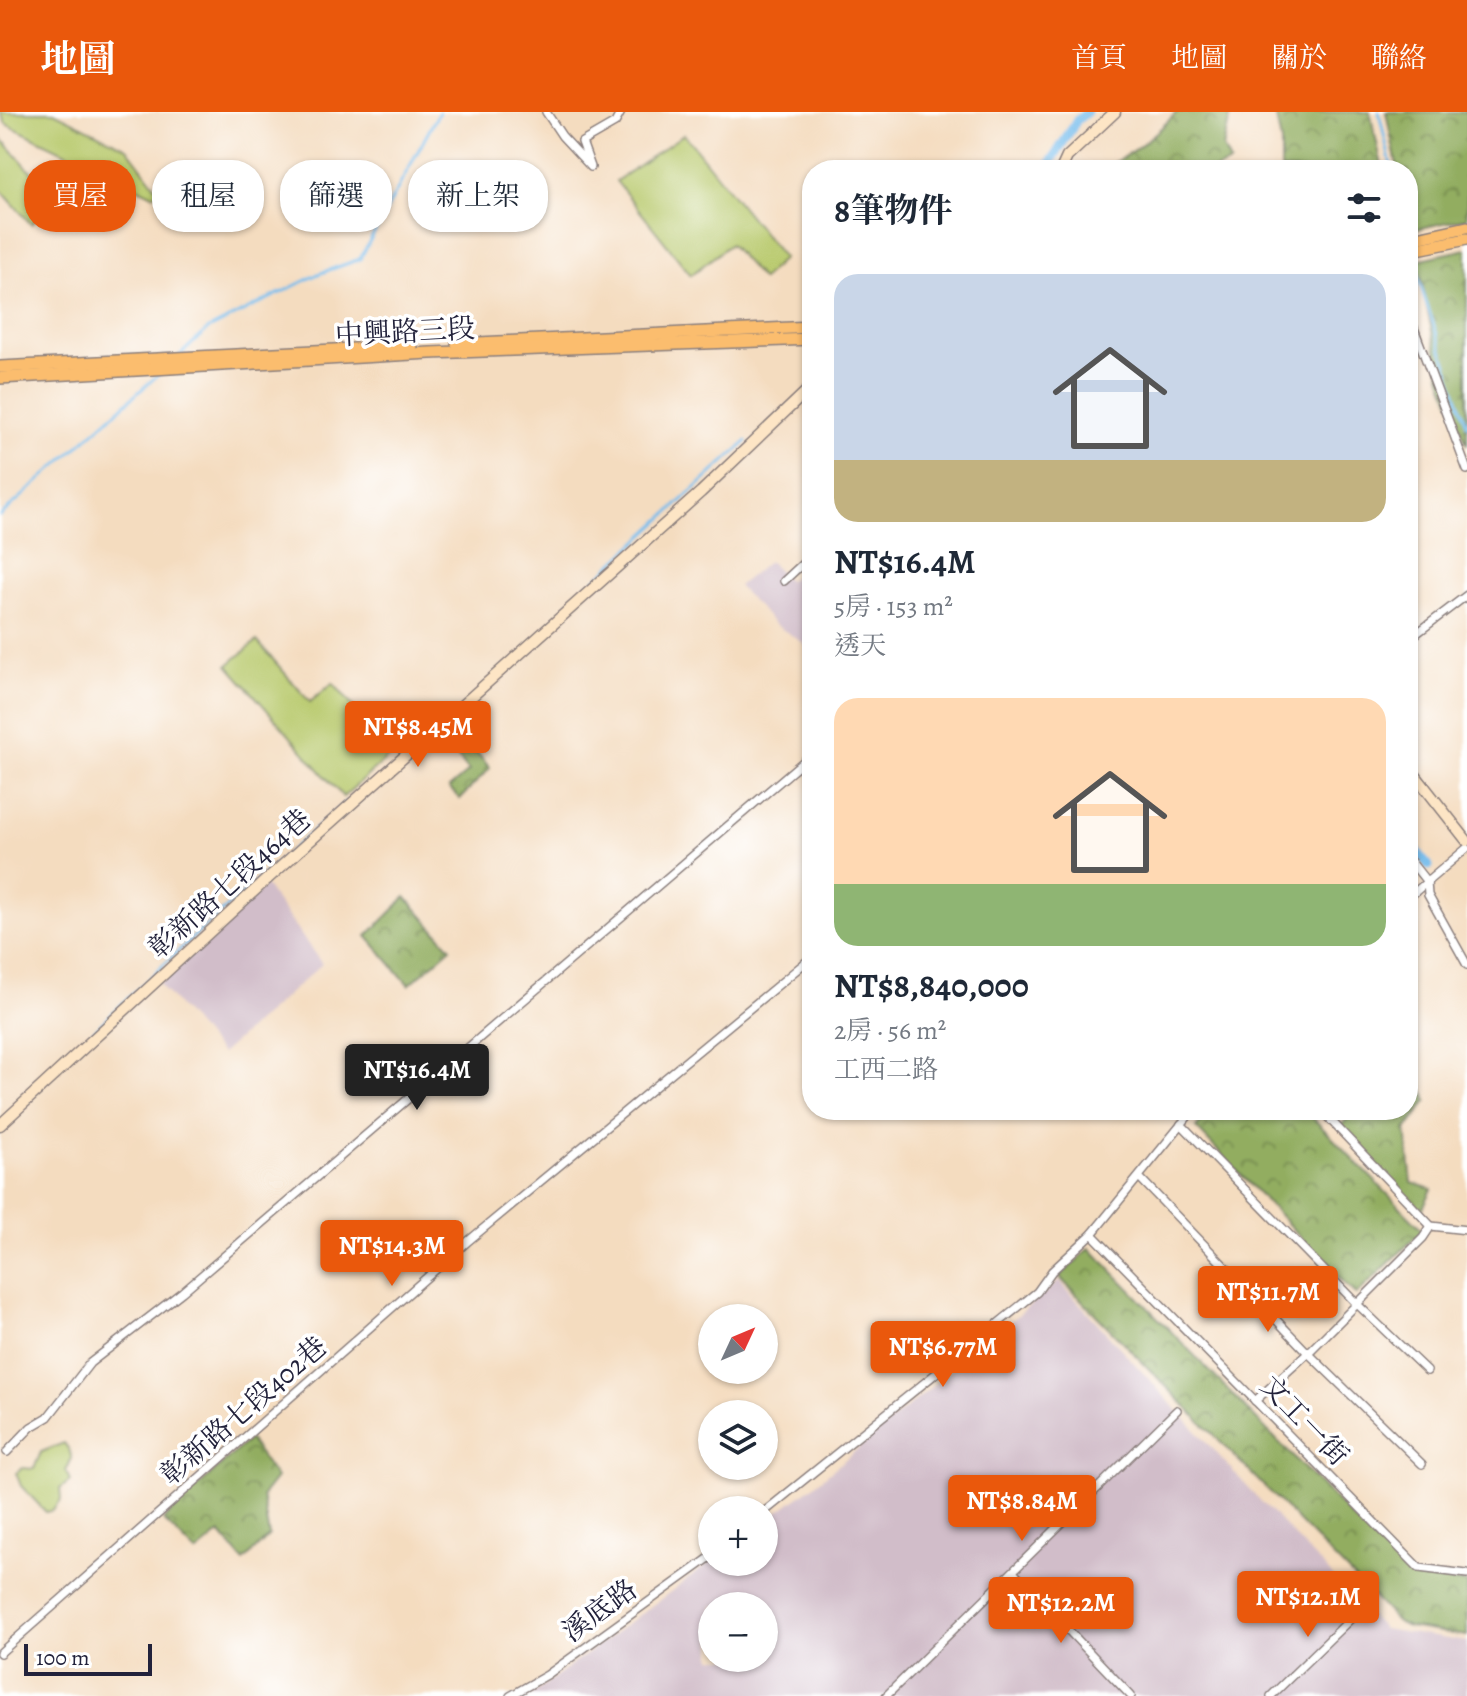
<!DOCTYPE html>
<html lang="zh-TW">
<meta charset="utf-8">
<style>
body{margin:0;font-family:Alegreya,"Noto Serif TC",serif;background:#f6f6f7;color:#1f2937;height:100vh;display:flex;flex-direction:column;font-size:30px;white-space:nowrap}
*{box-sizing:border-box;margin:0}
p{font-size:26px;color:#747a83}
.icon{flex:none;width:44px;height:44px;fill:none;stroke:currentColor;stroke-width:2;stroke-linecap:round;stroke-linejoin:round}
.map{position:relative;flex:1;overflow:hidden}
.side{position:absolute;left:802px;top:48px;width:616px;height:960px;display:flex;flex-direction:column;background:#fff;border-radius:32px;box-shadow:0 2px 6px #0004}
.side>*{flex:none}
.top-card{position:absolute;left:24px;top:48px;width:658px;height:72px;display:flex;gap:16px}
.needle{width:52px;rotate:46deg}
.tools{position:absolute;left:698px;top:1192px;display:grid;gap:16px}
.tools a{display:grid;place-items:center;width:80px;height:80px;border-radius:50%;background:#fff;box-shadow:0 2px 6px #0004;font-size:40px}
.scale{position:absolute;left:24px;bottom:20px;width:128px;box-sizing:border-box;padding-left:8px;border:4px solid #22223b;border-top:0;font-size:22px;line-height:28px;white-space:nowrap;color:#22223b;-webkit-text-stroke:6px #fff;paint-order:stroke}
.price{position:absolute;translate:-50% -68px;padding:0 18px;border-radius:8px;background:#ea580c;color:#fff;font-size:26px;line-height:52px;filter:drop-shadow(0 2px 4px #0008)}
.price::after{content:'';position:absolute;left:50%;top:48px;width:24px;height:18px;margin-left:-12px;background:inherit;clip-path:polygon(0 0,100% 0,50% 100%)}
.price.selected{background:#222;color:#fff}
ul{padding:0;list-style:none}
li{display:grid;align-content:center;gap:16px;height:424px;padding:0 32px}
li span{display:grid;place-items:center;height:248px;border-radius:24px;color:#555}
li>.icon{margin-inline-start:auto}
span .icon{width:144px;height:144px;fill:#fffc;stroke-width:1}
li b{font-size:34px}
h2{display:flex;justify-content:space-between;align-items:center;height:96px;padding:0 32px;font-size:34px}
.pill{padding:0 28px;border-radius:32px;background:#fff;box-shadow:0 2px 6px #0004;font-size:28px;line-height:72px}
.pill.selected{background:#ea580c;color:#fff}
header{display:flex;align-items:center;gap:48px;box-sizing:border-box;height:112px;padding:0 40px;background:#ea580c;color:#fff}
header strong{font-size:38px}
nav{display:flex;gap:44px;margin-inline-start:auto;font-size:28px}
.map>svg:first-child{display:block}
.industrial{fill:#d1bdc9;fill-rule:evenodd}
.green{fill:#b8c96c;stroke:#6d7654;stroke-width:2}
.forest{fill:url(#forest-crowns);stroke:#5a684e;stroke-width:2}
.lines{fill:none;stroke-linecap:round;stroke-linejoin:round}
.stream{stroke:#74bcec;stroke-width:3}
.canal{stroke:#74bcec;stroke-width:9}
.street-casing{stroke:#8b7f7d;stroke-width:10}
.secondary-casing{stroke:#8b7f7d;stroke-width:13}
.primary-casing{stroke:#8b7f7d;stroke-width:14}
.street{stroke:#fff;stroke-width:7}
.secondary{stroke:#fde5c5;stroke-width:10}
.primary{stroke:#fbbd6e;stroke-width:11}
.labels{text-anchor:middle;stroke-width:7;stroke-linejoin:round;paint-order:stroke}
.street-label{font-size:28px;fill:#22223b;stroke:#fff}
</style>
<header>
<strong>地圖</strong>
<nav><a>首頁</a><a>地圖</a><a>關於</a><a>聯絡</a></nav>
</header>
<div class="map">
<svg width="1467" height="1584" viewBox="0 0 1467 1584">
<defs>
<pattern id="forest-crowns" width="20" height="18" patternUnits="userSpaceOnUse" patternTransform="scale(2)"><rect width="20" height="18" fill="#92ad60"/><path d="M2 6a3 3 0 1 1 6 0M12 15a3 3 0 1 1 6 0" fill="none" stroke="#778c50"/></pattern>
</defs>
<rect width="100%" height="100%" fill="#fff"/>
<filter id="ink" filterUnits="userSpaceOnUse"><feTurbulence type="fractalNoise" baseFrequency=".0125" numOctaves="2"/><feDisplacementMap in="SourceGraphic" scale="16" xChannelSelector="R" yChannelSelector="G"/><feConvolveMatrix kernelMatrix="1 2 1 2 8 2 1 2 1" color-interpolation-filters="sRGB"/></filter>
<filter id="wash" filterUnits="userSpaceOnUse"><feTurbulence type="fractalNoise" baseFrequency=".006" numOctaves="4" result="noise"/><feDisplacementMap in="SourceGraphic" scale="32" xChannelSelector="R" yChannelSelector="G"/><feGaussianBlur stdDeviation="1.8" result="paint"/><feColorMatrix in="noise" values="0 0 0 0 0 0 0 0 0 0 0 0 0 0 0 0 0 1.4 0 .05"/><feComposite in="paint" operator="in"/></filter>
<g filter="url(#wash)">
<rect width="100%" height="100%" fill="#f4dcbf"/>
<g class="industrial">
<polygon points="812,448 812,542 802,530 774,512 738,474 769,449 789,469"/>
<polygon points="265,773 322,852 221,942 159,872"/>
<path d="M 1059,1169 L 1254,1382 L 1383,1517 L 1467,1530 L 1467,1584 L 530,1584 L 712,1449 L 764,1450 L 764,1410 L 812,1375 ZM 712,1494 L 764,1494 L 764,1546 L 712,1546 Z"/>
</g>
<g class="green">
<polygon points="0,0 54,0 127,36 159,79 153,83 6,12"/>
<polygon points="684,22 783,146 762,168 730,132 691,163 616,69"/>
<polygon points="0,25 58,89 31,112 0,77"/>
<polygon points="257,529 310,590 333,571 393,641 343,685 228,553"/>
<path d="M 64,1331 C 73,1342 73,1346 66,1359 L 70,1369 L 60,1377 L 61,1388 L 53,1398 L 46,1400 L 21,1374 L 16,1361 L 22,1356 L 34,1357 L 41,1340 Z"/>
</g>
<g class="forest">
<path d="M 1177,0 L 1231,0 L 1223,36 L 1230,51 L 1214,58 L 1102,58 C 1129,43 1156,23 1177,0 Z"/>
<polygon points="1275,0 1370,0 1383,58 1281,58 1281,30"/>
<polygon points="1386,0 1467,0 1467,106 1411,118 1408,102 1408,58 1398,58"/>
<polygon points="1467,137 1467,333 1442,267 1417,148"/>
<polygon points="451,611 490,656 460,687 449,676 469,659 439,622"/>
<polygon points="406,785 451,836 409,873 367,824"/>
<polygon points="1408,932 1427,989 1406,1018 1412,1071 1432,1077 1421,1100 1340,1015 1355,998 1408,998"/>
<polygon points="1212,998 1305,998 1423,1118 1356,1183 1196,1016"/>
<polygon points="1090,1136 1404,1459 1413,1464 1467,1471 1467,1524 1408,1515 1397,1510 1059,1165"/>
<polygon points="249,1327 276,1366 262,1384 269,1424 244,1449 220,1421 196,1441 163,1408"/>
</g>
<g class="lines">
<g class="stream">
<polyline points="1379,0 1392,58"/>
<polyline points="1040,58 1048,54"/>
<polyline points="1410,142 1467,313"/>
<polyline points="180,243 207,218 318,162 360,147 439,0"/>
<polyline points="0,404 160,261"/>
<polyline points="570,491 747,329"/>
<polyline points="30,979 190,828 346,690"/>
</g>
<g class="canal">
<polyline points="1046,58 1077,8 1087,0"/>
<polyline points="1408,728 1429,754"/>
</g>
</g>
</g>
<g filter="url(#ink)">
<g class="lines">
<defs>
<g id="street">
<polyline points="546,0 562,24 591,55 582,30 615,11 621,0"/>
<polyline points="1408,200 1467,358"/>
<polyline points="784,469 812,443"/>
<polyline points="1408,528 1467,483"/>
<polyline points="1408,746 1427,770 1428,783 1467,853"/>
<polyline points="1408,786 1467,736"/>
<polyline points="1321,998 1431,1114 1467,1118"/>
<polyline points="1181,1012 1356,1191 1427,1259"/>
<polyline points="1140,1066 1308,1241 1422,1352"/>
<polyline points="1092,1122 1419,1456 1467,1462"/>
<polyline points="1255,1289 1308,1241 1423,1126 1431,1114"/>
<polyline points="7,1340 31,1315 48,1305 90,1251 182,1180 812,642"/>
<polyline points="764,1400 1037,1180 1052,1159 1092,1122 1193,998"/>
<polyline points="1014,1461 1131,1584"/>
<polyline points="0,1541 467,1130 812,845"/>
<polyline points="510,1584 547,1563 712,1444"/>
<polyline points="886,1584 1177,1298"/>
<polyline points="1271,1584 1367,1491"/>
</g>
<g id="secondary">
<polyline points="1061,58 1067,45 1115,0"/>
<polyline points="1408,654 1467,729"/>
<polyline points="0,1013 265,769 701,380 812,274"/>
</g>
<g id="primary">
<polyline points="1408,128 1467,115"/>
<polyline points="1408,139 1467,127"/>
<polyline points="457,232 812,215"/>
<polyline points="0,255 412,234"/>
<polyline points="0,266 430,241 812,227"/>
</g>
</defs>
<use href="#street" class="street-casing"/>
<use href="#secondary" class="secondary-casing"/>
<use href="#primary" class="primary-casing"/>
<use href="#street" class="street"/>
<use href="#secondary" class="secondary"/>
<use href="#primary" class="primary"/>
</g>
</g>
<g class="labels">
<g class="street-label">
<text transform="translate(405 219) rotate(-3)" y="10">中興路三段</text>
<text transform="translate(229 771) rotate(-42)" y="10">彰新路七段464巷</text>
<text transform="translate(243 1298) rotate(-41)" y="10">彰新路七段402巷</text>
<text transform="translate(1305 1308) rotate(46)" y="10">文工一街</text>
<text transform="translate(599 1498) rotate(-36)" y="10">溪底路</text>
</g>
</g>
</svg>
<div class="tools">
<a><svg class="needle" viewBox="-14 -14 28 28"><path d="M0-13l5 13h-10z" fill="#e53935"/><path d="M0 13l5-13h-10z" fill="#747a83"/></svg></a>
<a><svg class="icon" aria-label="layers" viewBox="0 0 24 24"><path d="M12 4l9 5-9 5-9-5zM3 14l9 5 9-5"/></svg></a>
<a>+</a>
<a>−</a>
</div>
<div class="scale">100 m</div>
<b class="price" style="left:418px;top:657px">NT$8.45M</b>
<b class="price selected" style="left:417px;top:1000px">NT$16.4M</b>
<b class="price" style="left:392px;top:1176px">NT$14.3M</b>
<b class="price" style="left:1268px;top:1222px">NT$11.7M</b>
<b class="price" style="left:943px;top:1277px">NT$6.77M</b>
<b class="price" style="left:1022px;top:1431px">NT$8.84M</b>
<b class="price" style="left:1308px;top:1527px">NT$12.1M</b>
<b class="price" style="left:1061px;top:1533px">NT$12.2M</b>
<div class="top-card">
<a class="pill selected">買屋</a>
<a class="pill">租屋</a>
<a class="pill">篩選</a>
<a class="pill">新上架</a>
</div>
<section class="side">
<h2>8筆物件<svg class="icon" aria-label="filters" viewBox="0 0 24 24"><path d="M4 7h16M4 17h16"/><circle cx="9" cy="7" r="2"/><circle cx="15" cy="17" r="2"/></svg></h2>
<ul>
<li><span style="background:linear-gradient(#c9d6e8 75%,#c2b280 0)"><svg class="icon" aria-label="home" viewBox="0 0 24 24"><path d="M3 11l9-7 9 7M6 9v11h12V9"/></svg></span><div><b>NT$16.4M</b><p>5房 · 153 m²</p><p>透天</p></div></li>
<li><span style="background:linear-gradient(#ffd9b3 75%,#8fb573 0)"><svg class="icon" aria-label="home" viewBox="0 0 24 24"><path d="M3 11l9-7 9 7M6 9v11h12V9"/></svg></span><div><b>NT$8,840,000</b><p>2房 · 56 m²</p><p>工西二路</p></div></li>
</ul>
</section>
</div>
